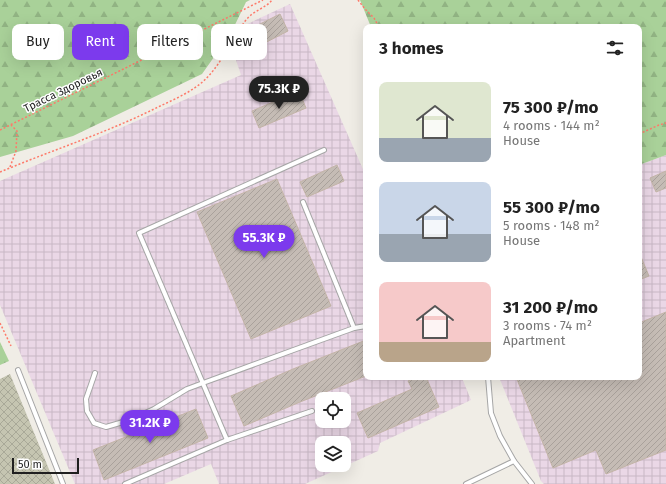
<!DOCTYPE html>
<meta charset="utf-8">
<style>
body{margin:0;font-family:"Fira Sans",sans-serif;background:#f2f2f2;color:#222;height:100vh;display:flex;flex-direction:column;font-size:15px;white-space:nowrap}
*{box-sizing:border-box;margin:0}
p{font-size:13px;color:#767676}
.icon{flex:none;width:22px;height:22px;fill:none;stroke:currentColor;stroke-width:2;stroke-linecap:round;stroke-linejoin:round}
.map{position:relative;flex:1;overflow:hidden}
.drawer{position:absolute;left:363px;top:24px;width:279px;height:356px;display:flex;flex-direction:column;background:#fff;border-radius:8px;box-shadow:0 4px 16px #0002}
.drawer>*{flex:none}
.top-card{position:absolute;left:12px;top:24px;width:291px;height:36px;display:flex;gap:8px}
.tools{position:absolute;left:315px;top:392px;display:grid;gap:8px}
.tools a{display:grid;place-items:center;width:36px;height:36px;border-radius:8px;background:#fff;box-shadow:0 4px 16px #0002;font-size:20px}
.scale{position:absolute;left:12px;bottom:10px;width:67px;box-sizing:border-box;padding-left:4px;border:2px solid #1f1f1f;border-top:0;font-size:11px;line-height:14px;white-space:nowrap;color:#1f1f1f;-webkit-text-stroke:3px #fff;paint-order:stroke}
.price{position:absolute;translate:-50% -34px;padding:0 9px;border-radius:14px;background:#7c3aed;color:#fff;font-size:13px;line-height:26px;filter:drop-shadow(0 1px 2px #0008)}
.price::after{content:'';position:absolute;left:50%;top:24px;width:12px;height:9px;margin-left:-6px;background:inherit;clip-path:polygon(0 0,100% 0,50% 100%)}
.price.current{background:#222;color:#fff}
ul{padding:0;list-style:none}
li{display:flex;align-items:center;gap:12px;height:100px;padding:0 16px}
li span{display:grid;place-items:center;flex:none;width:112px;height:80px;border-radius:8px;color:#555}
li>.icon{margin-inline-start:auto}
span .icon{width:48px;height:48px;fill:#fffc;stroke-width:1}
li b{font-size:17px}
h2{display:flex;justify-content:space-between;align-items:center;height:48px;padding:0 16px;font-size:17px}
.tag{padding:0 14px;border-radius:8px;background:#fff;box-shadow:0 4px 16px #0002;font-size:14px;line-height:36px}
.tag.current{background:#7c3aed;color:#fff}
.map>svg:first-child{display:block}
.industrial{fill:url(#industrial-grid);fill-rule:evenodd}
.construction{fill:url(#construction-cross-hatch)}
.forest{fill:url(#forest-firs)}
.building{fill:url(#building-hatch);stroke:#c3b4a7}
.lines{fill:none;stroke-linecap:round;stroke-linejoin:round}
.lane-casing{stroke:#a6a6a6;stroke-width:6}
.path{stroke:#fd7a6a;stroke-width:1.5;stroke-dasharray:2 2;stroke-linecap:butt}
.lane{stroke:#fff;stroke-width:4}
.labels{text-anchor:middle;stroke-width:3;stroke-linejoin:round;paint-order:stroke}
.street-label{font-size:11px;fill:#1f1f1f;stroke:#fff}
</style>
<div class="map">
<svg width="666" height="484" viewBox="0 0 666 484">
<defs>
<pattern id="industrial-grid" width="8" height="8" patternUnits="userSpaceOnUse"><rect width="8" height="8" fill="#ead7e6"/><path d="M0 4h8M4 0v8" fill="none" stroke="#c8b8c5"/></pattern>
<pattern id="construction-cross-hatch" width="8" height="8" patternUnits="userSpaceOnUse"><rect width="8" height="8" fill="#c5c5b1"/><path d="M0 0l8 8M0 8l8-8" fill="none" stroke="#a9a998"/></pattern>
<pattern id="forest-firs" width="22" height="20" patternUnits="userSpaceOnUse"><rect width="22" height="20" fill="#a9d199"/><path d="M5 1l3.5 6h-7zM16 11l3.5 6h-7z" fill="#91b383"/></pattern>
<pattern id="building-hatch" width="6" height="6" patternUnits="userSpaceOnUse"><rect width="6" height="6" fill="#c5bcb5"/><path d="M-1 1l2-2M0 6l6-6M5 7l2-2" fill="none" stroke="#a9a19b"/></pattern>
</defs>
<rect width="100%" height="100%" fill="#f0ede6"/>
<g class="industrial">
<path d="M 290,4 L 366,176 L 366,377 L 464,377 L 462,378 L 471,400 L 380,443 L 378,451 L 305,484 L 219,484 L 211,464 L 164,484 L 75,484 L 0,305 L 0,181 L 241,75 L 233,51 L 243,26 ZM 322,399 L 344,399 L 344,421 L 322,421 ZM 322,443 L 344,443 L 344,465 L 322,465 Z"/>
<polygon points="666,155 666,484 544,484 541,481 499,377 639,377 639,165"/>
</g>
<polygon class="construction" points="10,374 55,484 0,484 0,379"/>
<g class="forest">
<polygon points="0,0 250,0 246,2 231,33 202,74 73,136 0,157"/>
<polygon points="360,0 666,0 666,155 639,165 639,27 371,27"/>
<polygon points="0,342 9,361 0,365"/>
</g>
<g class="building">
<polygon points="280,14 288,31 253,49 244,32"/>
<polygon points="299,91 306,108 259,128 252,111"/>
<polygon points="337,165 344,181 307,197 300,182"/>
<polygon points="666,171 666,188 656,192 650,178"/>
<polygon points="277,179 331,306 251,339 197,212"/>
<polygon points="639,252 649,276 639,280"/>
<polygon points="666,312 666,450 606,474 596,450 553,468 516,377 639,377 639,323"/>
<polygon points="366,340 366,376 300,402 244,426 231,396 293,369"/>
<polygon points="417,377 426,377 439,407 368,438 357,413 412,389 408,381"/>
<polygon points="196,409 208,438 104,480 93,450"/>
</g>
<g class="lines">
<defs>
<g id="lane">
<polyline points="303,202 354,328"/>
<polyline points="18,370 63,484"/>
<polyline points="95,373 86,399 87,411 94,423 106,427 130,420 154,409 187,389 203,383 354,328 366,326"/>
<polyline points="488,377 491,413 500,436 514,461 532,484"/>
<polyline points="227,440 139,233 324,150"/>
<polyline points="125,484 227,440 312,411"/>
<polyline points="466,484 514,461"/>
</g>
</defs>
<use href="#lane" class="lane-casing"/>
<g class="path">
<polyline points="358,0 365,9 374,18 379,27"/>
<polyline points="0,130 263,0"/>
<polyline points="639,134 659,125 666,123"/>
<polyline points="10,167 16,151 17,131 11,125"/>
<path d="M 0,172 C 50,151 103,134 152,110 C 168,102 186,95 200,84 C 221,67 230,41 246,20 C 254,10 266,8 272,0"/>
<polyline points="0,323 11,346"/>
</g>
<use href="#lane" class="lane"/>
</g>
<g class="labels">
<g class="street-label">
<text transform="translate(63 90) rotate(-26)" y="4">Трасса Здоровья</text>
</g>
</g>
</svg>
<div class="tools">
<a><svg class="icon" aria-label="locate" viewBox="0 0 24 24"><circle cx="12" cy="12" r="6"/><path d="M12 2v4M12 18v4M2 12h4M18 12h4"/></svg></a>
<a><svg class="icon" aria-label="layers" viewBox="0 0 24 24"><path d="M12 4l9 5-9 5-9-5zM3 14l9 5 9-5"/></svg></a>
</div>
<div class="scale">50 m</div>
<b class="price current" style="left:279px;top:110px">75.3K ₽</b>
<b class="price" style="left:264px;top:259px">55.3K ₽</b>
<b class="price" style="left:150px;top:444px">31.2K ₽</b>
<div class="top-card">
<a class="tag">Buy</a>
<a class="tag current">Rent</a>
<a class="tag">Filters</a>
<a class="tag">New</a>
</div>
<section class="drawer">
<h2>3 homes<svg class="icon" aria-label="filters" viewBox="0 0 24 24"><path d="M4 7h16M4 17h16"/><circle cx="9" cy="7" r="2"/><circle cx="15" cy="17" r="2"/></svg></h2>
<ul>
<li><span style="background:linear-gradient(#dfe7d0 70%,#9aa5b1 0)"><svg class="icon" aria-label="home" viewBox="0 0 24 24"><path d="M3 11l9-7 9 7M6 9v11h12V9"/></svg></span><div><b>75 300 ₽/mo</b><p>4 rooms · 144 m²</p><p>House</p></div></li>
<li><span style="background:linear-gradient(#c9d6e8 65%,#9aa5b1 0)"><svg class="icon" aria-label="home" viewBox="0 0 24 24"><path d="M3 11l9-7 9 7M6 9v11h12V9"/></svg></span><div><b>55 300 ₽/mo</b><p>5 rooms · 148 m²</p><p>House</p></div></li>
<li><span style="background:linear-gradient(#f6c9c9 75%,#b9a48a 0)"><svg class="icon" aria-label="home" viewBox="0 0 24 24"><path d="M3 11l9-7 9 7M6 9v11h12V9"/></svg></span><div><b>31 200 ₽/mo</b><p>3 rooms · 74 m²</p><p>Apartment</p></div></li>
</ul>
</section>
</div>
